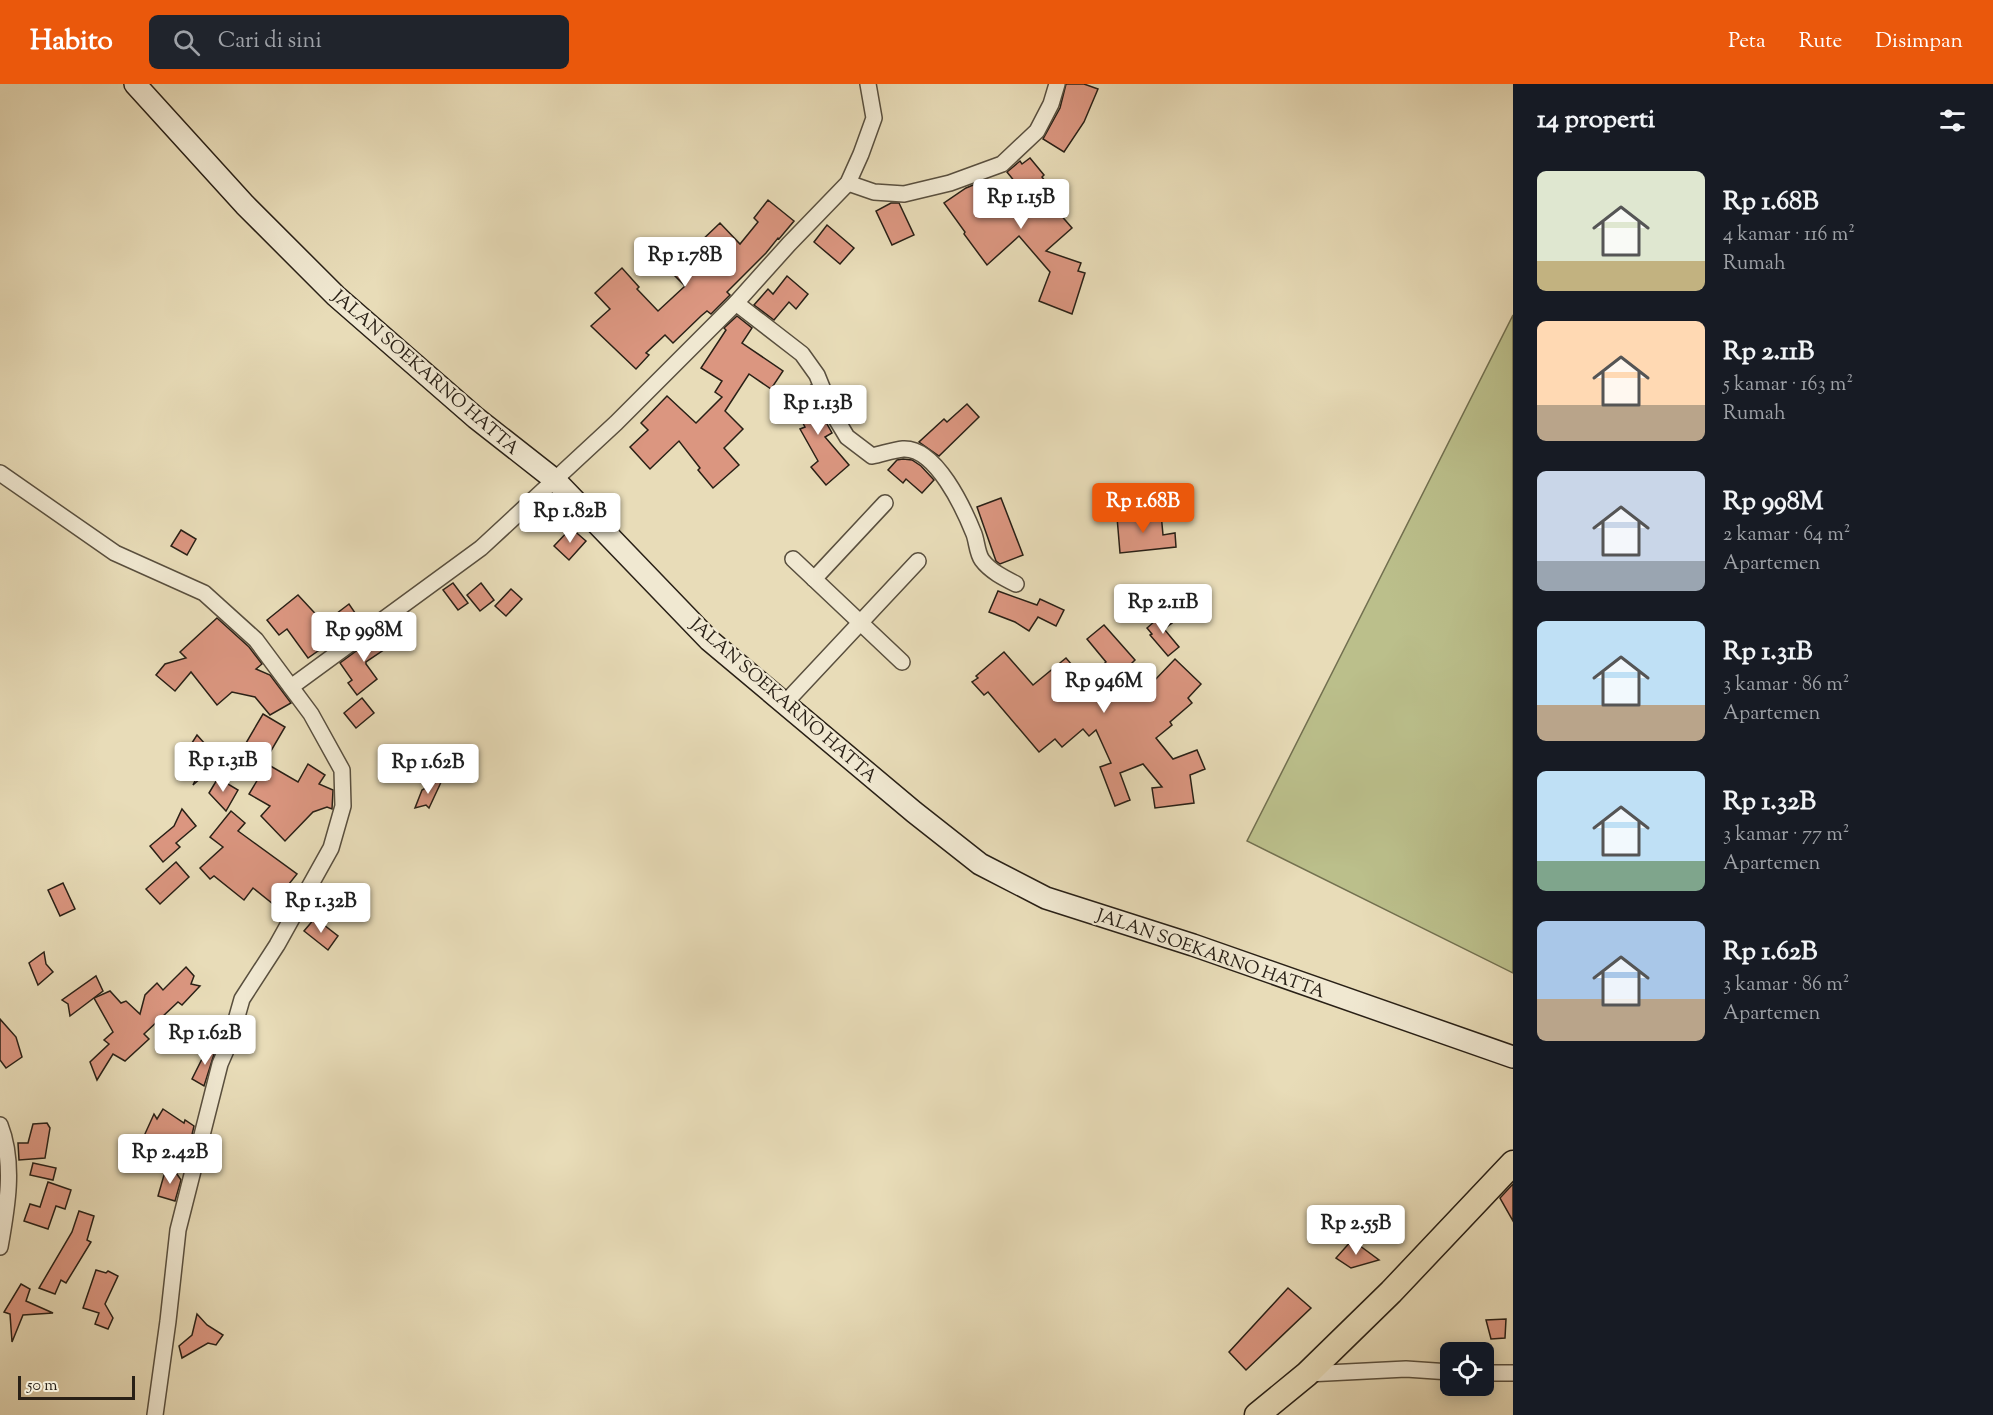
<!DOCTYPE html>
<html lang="id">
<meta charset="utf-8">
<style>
body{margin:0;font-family:"Sorts Mill Goudy",serif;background:#20242c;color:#f1f3f6;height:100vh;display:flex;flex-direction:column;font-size:22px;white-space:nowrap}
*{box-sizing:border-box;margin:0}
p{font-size:20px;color:#9ea1a6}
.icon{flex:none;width:33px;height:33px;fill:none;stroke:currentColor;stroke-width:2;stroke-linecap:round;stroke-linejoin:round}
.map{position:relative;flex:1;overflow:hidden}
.details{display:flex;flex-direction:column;background:#171b24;width:480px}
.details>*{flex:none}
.controls{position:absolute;left:1440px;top:1258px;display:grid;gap:12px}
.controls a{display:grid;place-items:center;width:54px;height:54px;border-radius:9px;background:#171b24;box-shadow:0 3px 15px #0003;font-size:30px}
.scale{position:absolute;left:18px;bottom:15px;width:117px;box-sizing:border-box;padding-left:6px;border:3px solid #292016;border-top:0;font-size:16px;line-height:21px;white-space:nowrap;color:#292016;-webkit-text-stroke:4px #f0e8d1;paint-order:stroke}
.price{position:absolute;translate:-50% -51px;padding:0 14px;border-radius:6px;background:#fff;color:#222;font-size:20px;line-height:39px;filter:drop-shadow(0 2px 3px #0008)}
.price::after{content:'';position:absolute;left:50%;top:36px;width:18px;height:14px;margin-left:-9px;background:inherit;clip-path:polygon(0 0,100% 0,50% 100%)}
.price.active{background:#ea580c;color:#fff}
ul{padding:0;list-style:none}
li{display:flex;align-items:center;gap:18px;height:150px;padding:0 24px}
li span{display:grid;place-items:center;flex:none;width:168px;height:120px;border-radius:9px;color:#555}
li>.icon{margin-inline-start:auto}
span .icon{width:72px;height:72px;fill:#fffc;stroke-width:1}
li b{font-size:26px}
h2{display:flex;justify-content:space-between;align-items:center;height:72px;padding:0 24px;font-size:26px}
header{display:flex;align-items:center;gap:36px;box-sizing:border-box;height:84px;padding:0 30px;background:#ea580c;color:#fff}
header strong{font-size:28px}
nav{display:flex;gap:33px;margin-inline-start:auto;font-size:21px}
.search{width:420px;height:54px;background:#20242c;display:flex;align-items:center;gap:15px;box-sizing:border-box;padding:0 21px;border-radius:9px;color:#9ea1a6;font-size:22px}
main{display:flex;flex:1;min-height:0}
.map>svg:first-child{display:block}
.green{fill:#bbbf8b;stroke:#727050;stroke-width:1.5}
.building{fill:#db9680;stroke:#292016;stroke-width:1.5}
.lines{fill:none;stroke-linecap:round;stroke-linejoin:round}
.street-casing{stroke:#594f3e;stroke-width:18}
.secondary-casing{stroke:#292016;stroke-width:24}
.primary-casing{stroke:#292016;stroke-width:27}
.street{stroke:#f0e8d1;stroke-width:15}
.secondary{stroke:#f0e8d1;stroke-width:21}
.primary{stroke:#e8dcb8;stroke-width:24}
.labels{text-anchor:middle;stroke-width:4.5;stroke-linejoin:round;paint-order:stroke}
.street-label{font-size:18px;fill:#292016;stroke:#f0e8d1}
</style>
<header>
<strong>Habito</strong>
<div class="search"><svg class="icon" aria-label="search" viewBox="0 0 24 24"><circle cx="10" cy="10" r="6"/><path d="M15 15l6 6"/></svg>Cari di sini</div>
<nav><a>Peta</a><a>Rute</a><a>Disimpan</a></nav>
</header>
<main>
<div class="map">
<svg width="1513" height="1331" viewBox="0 0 1513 1331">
<rect width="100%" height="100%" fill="#e8dcb8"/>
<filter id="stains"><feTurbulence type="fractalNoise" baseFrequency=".00333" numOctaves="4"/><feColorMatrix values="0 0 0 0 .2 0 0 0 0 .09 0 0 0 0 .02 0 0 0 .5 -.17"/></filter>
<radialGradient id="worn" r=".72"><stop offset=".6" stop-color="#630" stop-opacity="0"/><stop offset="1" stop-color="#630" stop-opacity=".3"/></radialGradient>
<polygon class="green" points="1513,231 1513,889 1247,757"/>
<g class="building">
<polygon points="1066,0 1084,0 1098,5 1084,38 1064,68 1043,55 1060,24"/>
<polygon points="1030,74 1044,91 1042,93 1053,108 1046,114 1072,144 1046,167 1081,179 1078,187 1085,189 1072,230 1039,217 1050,188 1019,152 987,181 964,150 965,148 944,119 966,104 983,97 1004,126 1024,109 1007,88 1020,77 1022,80"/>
<polygon points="768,116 794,137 779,155 778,154 766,169 727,208 730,211 711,230 707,227 701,232 673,259 665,251 646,269 649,271 636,285 591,242 610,225 595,209 622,184 639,203 637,205 658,227 685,202 672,189 697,164 696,162 720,139 740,160 758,138 754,134"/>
<polygon points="891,119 899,119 914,151 892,161 876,127"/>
<polygon points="827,141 854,164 840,180 814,158"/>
<polygon points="787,192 808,210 796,225 789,218 774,236 754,221 768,205 773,210"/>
<polygon points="737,232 752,244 742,259 783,287 771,305 749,290 725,327 743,345 724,364 739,381 713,404 698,386 700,384 679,357 650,385 630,363 648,346 641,339 667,312 696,339 722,313 715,308 722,297 701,284 726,246 724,244"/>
<polygon points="811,301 817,316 814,317 832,349 825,353 849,381 826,401 811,383 818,377 800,345 805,343 789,313"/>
<polygon points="967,320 979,333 939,372 919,358 944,335 947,338"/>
<polygon points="903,375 912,376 921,382 934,396 922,409 906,395 903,399 888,386 897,376"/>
<polygon points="1001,414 1023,471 1000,480 996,477 977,423"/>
<polygon points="1161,429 1163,451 1175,449 1176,463 1120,469 1117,433"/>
<polygon points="571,444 586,457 569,476 554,462"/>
<polygon points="181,446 196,455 187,471 171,462"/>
<polygon points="453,499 468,519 458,526 443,506"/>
<polygon points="481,499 494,516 480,527 467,511"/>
<polygon points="511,505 522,515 506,532 495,522"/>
<polygon points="998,507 1037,521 1040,515 1064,526 1056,542 1038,533 1029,547 1015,538 989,528"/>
<polygon points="298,511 324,539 349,520 362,539 329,563 328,560 308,574 287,545 279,551 267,536"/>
<polygon points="1164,529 1172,539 1164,545 1179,563 1168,572 1150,551 1152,550 1147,544"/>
<polygon points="217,534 249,563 262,580 256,585 270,591 291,619 270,631 255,613 232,608 217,621 191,588 175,607 156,591 165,580 186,574 180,568"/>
<polygon points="405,538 414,551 397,562 389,549"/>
<polygon points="1104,541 1135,576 1132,579 1153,598 1175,575 1201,600 1188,614 1192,619 1170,638 1172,641 1156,654 1173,675 1197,666 1205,685 1190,691 1194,719 1155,724 1152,704 1162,703 1143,680 1120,689 1130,716 1115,722 1100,683 1111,679 1096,646 1089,652 1083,645 1062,663 1055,655 1039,668 988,608 984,611 972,598 978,594 976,592 1004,568 1033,601 1066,574 1085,596 1106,578 1087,555"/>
<polygon points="382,548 391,561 366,578 366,580 377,595 357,611 348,599 352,596 340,579"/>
<polygon points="362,614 374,629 356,644 344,629"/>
<polygon points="263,630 285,643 268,672 246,659"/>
<polygon points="197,651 206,661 183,689 176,684"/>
<polygon points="210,665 220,677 193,701"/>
<polygon points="267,680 298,698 308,680 325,691 319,700 333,706 332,725 327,723 313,728 285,757 261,732 270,722 249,710"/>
<polygon points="218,694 238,706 226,727 209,709"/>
<polygon points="443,694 429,724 426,721 415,724 422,706"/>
<polygon points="182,725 196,742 176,759 180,763 163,778 150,762 174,742"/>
<polygon points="231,727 245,739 238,747 297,790 273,820 253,804 244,816 214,792 210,795 200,784 223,763 210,753"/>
<polygon points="176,778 189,793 160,820 146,805"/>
<polygon points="63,799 75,825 60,832 48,806"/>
<polygon points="315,834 338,852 328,866 304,847"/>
<polygon points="44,868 46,880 53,888 38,901 29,879"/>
<polygon points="186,883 194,892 191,900 200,902 182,921 178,918 144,950 149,955 125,977 113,970 97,996 90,978 109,960 104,956 113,948 94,914 110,907 121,919 126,917 140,930 145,911 157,899 163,906"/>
<polygon points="96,892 103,907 70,932 68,920 62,916"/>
<polygon points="0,935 16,953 22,973 6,984 0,976"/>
<polygon points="209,961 216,964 204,1002 192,995"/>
<polygon points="163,1025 184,1039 185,1036 194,1042 190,1059 188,1057 182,1069 144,1052 154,1030 157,1035"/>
<polygon points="47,1039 50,1044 45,1074 19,1076 18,1059 28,1059 33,1040"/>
<polygon points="33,1079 56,1084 53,1096 30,1091"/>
<polygon points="170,1080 181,1096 175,1117 158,1112 164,1091 167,1091"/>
<polygon points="48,1098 71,1106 65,1125 56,1122 48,1145 24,1137 30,1120 40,1123"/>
<polygon points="1513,1100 1513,1137 1500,1114"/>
<polygon points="79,1127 94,1132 87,1156 91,1158 66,1199 61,1196 55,1210 39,1204 72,1148"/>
<polygon points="1352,1156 1379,1176 1351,1184 1336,1174"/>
<polygon points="96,1186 106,1189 108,1187 118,1192 105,1220 113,1234 108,1245 95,1240 99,1229 83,1224"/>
<polygon points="21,1200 30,1205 26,1217 53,1229 23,1231 12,1258 10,1230 4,1228"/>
<polygon points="1288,1204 1311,1224 1246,1286 1229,1268"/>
<polygon points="197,1230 207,1241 223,1251 216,1261 208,1259 182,1274 179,1262 192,1251"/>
<polygon points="1506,1235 1505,1254 1491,1255 1486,1236"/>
</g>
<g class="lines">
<defs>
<g id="street">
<polyline points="848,99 874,108 904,110 950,99 1002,80 1037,47 1051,20 1057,0"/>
<path d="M 736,219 L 802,270 L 817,291 L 832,328 L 847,353 L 872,372 C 882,370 893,366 903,365 C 936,363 964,425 974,450 C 977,458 977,469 982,476 C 990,487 1004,494 1016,500"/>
<polyline points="0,389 115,469 204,509 256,556 311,630 342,686 343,722 331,764 277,861 242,915 230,957 220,980 178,1146 168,1237 155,1331"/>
<polyline points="793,475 902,578"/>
<polyline points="814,495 885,419"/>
<polyline points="291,603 481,464 616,339 736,219 789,160 848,99 861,70 874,34 868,0"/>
<polyline points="785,619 918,477"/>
<path d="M 0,1041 C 15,1079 7,1124 0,1163"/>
<polyline points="1484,1289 1513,1289"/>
<polyline points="1307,1290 1406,1285 1450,1288"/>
</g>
<polyline id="secondary" points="135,0 245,121 336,212 476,334 555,396 709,556 914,728 980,780 1046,814 1193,861 1513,973"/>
<polyline id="primary" points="1257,1331 1307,1290 1391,1208 1513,1079"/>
</defs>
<use href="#street" class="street-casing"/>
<use href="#secondary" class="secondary-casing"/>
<use href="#primary" class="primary-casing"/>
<use href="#street" class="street"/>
<use href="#secondary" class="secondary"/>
<use href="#primary" class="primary"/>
</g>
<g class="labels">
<g class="street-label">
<text transform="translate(426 288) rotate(41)" y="6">JALAN SOEKARNO HATTA</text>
<text transform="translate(784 616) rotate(41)" y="6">JALAN SOEKARNO HATTA</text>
<text transform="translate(1211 869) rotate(19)" y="6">JALAN SOEKARNO HATTA</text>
</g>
</g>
<rect width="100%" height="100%" filter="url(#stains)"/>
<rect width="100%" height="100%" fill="url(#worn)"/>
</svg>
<div class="controls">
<a><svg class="icon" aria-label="locate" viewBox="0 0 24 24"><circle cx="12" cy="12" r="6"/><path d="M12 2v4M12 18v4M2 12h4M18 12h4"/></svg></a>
</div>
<div class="scale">50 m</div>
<b class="price" style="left:1021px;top:146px">Rp 1.15B</b>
<b class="price" style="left:685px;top:204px">Rp 1.78B</b>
<b class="price" style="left:818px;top:352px">Rp 1.13B</b>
<b class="price active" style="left:1143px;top:450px">Rp 1.68B</b>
<b class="price" style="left:570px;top:460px">Rp 1.82B</b>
<b class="price" style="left:1163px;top:551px">Rp 2.11B</b>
<b class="price" style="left:364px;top:579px">Rp 998M</b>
<b class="price" style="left:1104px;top:630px">Rp 946M</b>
<b class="price" style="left:223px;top:709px">Rp 1.31B</b>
<b class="price" style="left:428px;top:711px">Rp 1.62B</b>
<b class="price" style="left:321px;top:850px">Rp 1.32B</b>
<b class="price" style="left:205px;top:982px">Rp 1.62B</b>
<b class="price" style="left:170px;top:1101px">Rp 2.42B</b>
<b class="price" style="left:1356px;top:1172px">Rp 2.55B</b>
</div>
<section class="details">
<h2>14 properti<svg class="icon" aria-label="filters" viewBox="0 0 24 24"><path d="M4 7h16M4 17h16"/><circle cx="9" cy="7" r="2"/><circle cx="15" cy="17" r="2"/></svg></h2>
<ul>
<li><span style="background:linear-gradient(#dfe7d0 75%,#c2b280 0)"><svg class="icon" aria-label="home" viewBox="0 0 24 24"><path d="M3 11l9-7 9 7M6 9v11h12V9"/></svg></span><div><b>Rp 1.68B</b><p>4 kamar · 116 m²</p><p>Rumah</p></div></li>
<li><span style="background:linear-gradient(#ffd9b3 70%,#b9a48a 0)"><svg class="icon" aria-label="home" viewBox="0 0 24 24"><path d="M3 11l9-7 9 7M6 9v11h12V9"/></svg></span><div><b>Rp 2.11B</b><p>5 kamar · 163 m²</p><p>Rumah</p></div></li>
<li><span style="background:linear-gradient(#c9d6e8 75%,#9aa5b1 0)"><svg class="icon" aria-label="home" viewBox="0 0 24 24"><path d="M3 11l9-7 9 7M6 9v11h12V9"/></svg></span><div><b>Rp 998M</b><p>2 kamar · 64 m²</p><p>Apartemen</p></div></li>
<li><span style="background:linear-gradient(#bfe0f5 70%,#b9a48a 0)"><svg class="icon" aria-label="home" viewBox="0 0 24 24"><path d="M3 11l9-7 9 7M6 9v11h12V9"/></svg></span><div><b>Rp 1.31B</b><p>3 kamar · 86 m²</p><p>Apartemen</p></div></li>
<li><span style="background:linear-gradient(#bfe0f5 75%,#7fa58c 0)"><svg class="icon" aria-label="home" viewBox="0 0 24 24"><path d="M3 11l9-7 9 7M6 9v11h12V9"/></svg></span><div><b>Rp 1.32B</b><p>3 kamar · 77 m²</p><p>Apartemen</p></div></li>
<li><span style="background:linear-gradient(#a9c7e8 65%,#b9a48a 0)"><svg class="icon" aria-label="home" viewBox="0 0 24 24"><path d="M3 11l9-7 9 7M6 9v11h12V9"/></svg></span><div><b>Rp 1.62B</b><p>3 kamar · 86 m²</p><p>Apartemen</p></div></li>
</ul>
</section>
</main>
